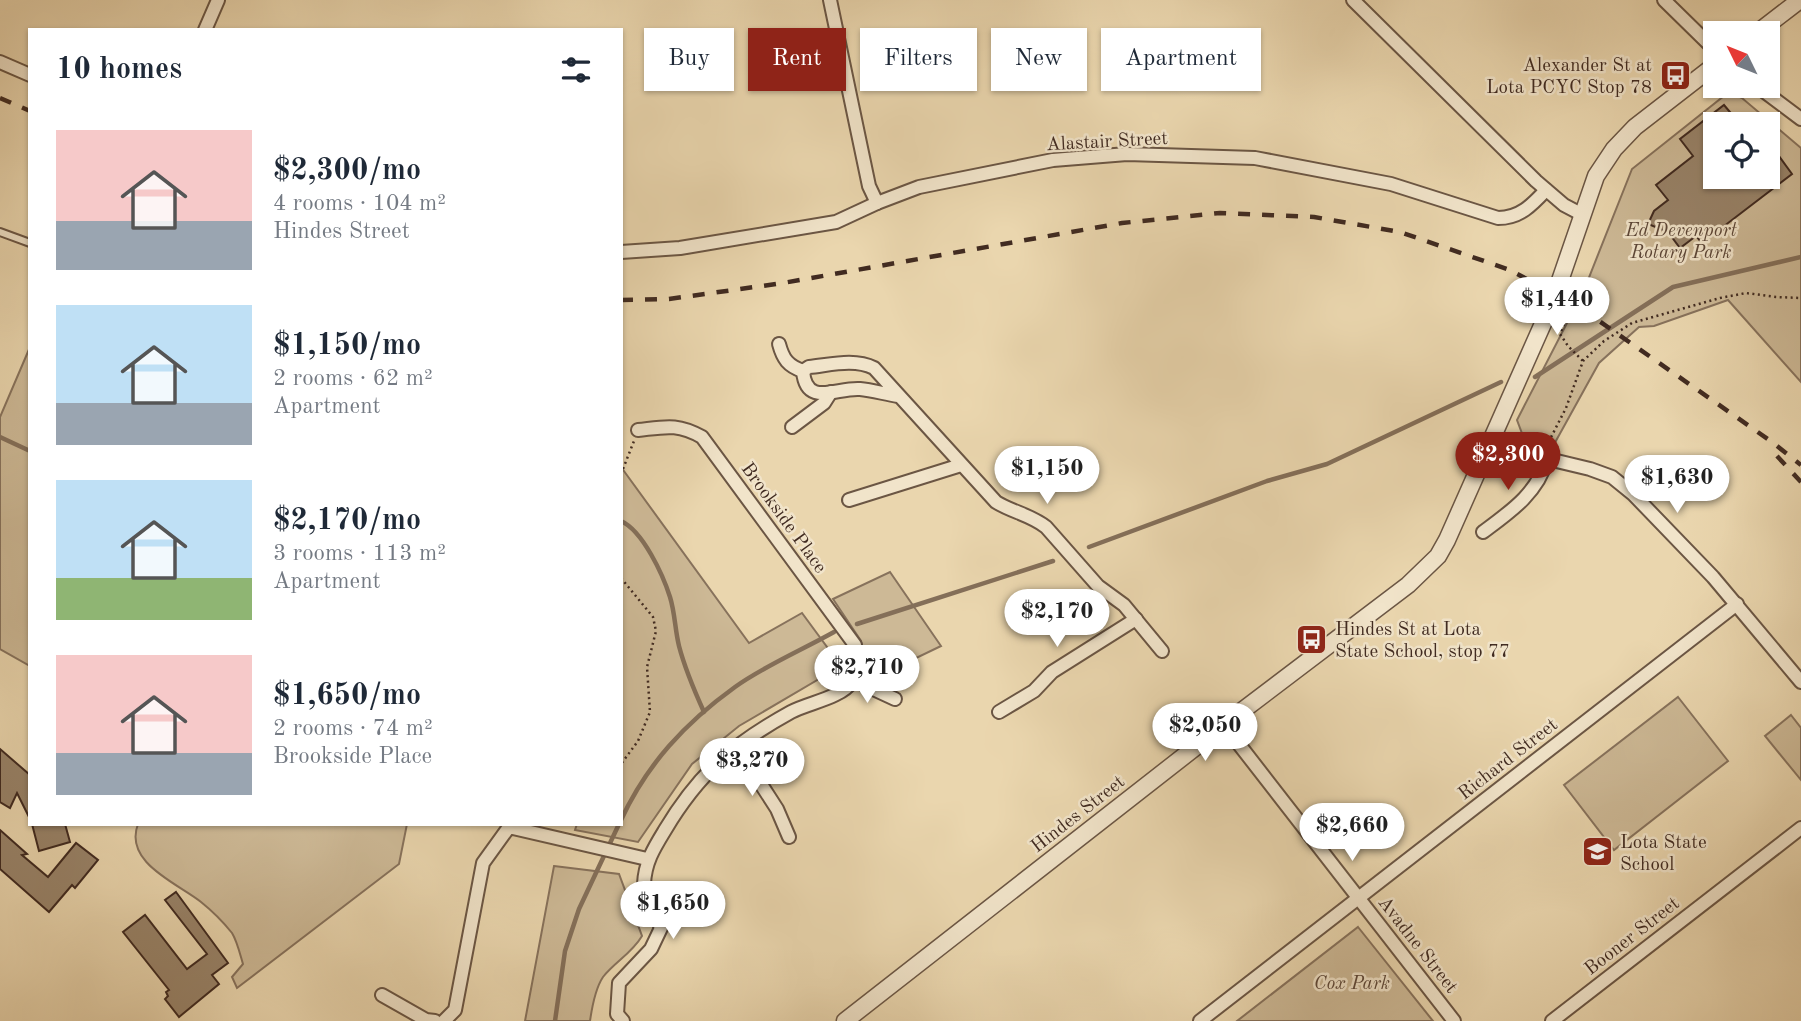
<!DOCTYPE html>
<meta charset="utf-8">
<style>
body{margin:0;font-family:"Old Standard TT",serif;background:#f2f2f3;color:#1f2937;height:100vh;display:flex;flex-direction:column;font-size:26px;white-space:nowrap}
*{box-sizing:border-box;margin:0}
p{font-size:23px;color:#747a83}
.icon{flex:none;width:38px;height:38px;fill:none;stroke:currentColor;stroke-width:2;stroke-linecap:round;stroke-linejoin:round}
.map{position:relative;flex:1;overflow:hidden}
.details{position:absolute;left:28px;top:28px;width:595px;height:798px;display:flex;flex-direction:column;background:#fff;border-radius:0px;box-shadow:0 2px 5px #0004}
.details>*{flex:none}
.guide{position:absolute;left:644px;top:28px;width:665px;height:63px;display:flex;gap:14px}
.needle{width:46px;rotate:313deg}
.controls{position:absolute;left:1703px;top:21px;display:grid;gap:14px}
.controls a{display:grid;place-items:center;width:77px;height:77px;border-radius:0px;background:#fff;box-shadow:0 2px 5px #0004;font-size:35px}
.price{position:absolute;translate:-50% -60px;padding:0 16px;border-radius:24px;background:#fff;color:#222;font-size:23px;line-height:46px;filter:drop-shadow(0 2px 4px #0008)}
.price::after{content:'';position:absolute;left:50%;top:42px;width:21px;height:16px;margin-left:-10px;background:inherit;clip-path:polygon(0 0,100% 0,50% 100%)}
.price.current{background:#8f2418;color:#fff}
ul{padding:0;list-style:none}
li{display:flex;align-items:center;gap:21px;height:175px;padding:0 28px}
li span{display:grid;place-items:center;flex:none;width:196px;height:140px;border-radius:0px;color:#555}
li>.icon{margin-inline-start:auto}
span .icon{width:84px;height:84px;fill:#fffc;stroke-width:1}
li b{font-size:30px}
h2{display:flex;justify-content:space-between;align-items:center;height:84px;padding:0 28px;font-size:30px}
.pill{padding:0 24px;border-radius:0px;background:#fff;box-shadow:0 2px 5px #0004;font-size:24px;line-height:63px}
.pill.current{background:#8f2418;color:#fff}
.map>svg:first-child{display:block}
.green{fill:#cdb996;stroke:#87725c;stroke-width:2;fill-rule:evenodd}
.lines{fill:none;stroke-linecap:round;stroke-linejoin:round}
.stream{stroke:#846f59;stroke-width:4.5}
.building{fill:#99846a;stroke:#412b21;stroke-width:2}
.service-casing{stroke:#6b5644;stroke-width:10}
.minor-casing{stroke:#6b5644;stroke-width:16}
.tertiary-casing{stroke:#6b5644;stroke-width:19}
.path{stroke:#412b21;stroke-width:2.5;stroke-dasharray:2 3.5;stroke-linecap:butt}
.service{stroke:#f1e4ca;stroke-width:6}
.minor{stroke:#f1e4ca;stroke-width:12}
.tertiary{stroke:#f1e4ca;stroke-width:16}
.rail{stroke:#412b21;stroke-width:4.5;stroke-dasharray:12 12;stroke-linecap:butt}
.labels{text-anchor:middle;stroke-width:5;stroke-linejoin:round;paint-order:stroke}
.poi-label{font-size:19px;fill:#412b21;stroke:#f1e4ca;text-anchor:start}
.street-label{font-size:19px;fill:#412b21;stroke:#f1e4ca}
.park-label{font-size:19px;font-style:italic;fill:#5d4738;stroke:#f1e4ca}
</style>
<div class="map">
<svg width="1801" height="1021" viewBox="0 0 1801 1021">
<rect width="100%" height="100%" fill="#ead6ae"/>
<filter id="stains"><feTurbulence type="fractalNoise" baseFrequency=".00286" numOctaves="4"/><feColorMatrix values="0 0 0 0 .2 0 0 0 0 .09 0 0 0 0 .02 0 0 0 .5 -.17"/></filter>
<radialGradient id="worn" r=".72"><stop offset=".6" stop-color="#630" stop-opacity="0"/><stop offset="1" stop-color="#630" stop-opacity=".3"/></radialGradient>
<g class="green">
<path d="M 1729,92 L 1742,98 L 1801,148 L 1801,382 L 1728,300 L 1654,326 L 1639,327 L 1599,363 L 1552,448 L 1523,436 L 1517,420 L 1584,290 L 1632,169 ZM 1715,124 L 1768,124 L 1768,177 L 1715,177 Z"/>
<polygon points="30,347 30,666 0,649 0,417"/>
<polygon points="621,467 749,643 802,613 827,647 833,665 824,676 739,726 692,764 638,842 575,830 577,824 621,824"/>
<polygon points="890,572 941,646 910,661 864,659 861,641 833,599"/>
<polygon points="1678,697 1728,761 1614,850 1564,785"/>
<polygon points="1791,715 1801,728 1801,780 1765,736"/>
<path d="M 138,824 L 407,824 L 399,864 L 237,988 L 232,977 L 243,964 C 240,954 237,941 232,933 C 224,923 211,910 201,902 C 179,884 123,863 138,824 Z"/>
<path d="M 554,866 L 619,874 L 642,936 C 632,953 615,962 603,977 C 595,989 592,1007 590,1021 L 525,1021 Z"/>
<polygon points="1358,927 1433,1021 1237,1021"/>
</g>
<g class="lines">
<g class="stream">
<polyline points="1535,377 1673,287 1801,257"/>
<polyline points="0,437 30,451"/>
<path d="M 621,521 C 643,531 663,575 670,597 C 675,613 675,630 679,646 C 685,669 694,690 704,712"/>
<polyline points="1089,547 1267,481 1327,464 1501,382"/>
<polyline points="857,624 1053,561"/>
<path d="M 621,820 C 647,764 685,723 735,687 C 764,666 802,650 834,632"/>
<polyline points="555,1021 565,951 579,909 619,824"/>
</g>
</g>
<g class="building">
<polygon points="1724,105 1740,124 1715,124 1715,177 1768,177 1768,141 1792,174 1702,243 1696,236 1680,248 1668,232 1648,224 1654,211 1668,200 1656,185 1693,156 1680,139"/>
<polygon points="0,749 30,775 30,819 17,793 10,808 0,802"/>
<polygon points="32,824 65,824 70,842 39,851"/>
<polygon points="0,830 27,854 22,855 48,877 76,843 98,860 75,888 72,885 49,912 0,869"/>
<polygon points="176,892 228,963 212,975 219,984 179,1017 165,999 168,996 166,992 169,990 123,932 145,915 187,969 207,954 165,900"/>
</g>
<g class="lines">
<defs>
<polyline id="service" points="0,232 30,243"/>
<g id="minor">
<polyline points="830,0 869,186 877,203"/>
<polyline points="1353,0 1536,181 1564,205 1583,215"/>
<polyline points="1664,0 1715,50"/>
<polyline points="205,30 218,0"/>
<polyline points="0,62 30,75"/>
<polyline points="1757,86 1801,119"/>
<path d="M 621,252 L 680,248 L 836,222 L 877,203 L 919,187 L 1053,160 L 1127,154 L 1255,158 L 1391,184 L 1498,218 C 1520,218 1532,205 1546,190"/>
<path d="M 779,344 C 783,359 788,366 803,371"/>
<path d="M 898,396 C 885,394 872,390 860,389 C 837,387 806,408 803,371 L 809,367 C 830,365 854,358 874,368 L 996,502 C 1012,512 1031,515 1046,527 L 1098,586 L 1124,605 L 1162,651"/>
<polyline points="792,427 824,403 831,392"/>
<polyline points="1490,445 1590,469 1612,477 1633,494 1713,577 1801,682"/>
<polyline points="849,500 961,465"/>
<path d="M 1483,532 C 1510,512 1538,493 1547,459"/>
<polyline points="854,680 895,699"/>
<polyline points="999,712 1034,691 1052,672 1136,619"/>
<polyline points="1224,725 1454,1021"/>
<polyline points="737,747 777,809 789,837"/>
<polyline points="382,995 426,1020 435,1021"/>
<polyline points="444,1021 455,1010 483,863 509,827 647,859"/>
<path d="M 623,1021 L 617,1014 L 619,983 L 651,949 L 661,928 C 656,915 644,897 644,884 C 645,862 654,848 665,830 C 699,773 733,744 791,712 C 810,702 839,699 853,681 C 860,672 856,656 855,645 L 702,437 C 677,423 665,427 638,430"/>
<polyline points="1200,1021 1737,604"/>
<polyline points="1552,1021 1801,828"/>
</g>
<g id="tertiary">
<polyline points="1757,33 1800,0"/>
<polyline points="845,1021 1234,717 1408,585 1438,556 1447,540 1553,301 1596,176 1614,149 1635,127 1715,65"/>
</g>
</defs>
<use href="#service" class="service-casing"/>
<use href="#minor" class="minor-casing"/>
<use href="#tertiary" class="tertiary-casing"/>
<g class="path">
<polyline points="1564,324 1560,334 1568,346 1583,361"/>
<polyline points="1546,447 1566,408 1583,361 1604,341 1632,323 1720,298 1746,293 1776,297 1801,298"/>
<polyline points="621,474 634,441"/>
<polyline points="621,578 653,617 656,631 647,667 650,712 638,741 621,764"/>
</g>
<use href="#service" class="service"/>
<use href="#minor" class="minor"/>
<use href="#tertiary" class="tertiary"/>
<g class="rail">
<polyline points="0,98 30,111"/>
<polyline points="621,300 669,299 783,283 1122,223 1220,213 1314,217 1400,232 1510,270 1582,309 1772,442 1801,465"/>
<polyline points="1777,456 1801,482"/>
</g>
</g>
<defs>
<symbol id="bus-square" viewBox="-11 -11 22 22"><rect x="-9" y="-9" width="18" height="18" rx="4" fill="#8f2418" stroke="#f1e4ca"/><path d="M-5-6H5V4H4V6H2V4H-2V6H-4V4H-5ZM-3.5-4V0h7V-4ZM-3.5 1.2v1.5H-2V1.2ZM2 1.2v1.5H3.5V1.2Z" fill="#fff"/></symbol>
<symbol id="school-square" viewBox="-11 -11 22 22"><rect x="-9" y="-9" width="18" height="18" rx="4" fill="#8f2418" stroke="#f1e4ca"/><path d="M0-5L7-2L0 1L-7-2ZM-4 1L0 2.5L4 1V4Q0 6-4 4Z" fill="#fff"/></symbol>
</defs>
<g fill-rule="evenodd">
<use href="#bus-square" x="1658" y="58" width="35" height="35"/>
<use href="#bus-square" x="1294" y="622" width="35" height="35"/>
<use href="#school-square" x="1580" y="834" width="35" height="35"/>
</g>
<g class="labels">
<g class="poi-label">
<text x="1652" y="71" text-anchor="end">Alexander St at<tspan x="1652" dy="22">Lota PCYC Stop 78</tspan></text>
<text x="1335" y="635">Hindes St at Lota<tspan x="1335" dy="22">State School, stop 77</tspan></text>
<text x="1620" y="848">Lota State<tspan x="1620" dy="22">School</tspan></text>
</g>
<g class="street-label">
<text transform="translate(1107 140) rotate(-3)" y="7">Alastair Street</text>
<text transform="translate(785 517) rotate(54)" y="7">Brookside Place</text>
<text transform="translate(1507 758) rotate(-38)" y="7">Richard Street</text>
<text transform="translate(1077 813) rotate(-38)" y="7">Hindes Street</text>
<text transform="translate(1631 935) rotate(-38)" y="7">Booner Street</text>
<text transform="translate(1419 944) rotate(52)" y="7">Avadne Street</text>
</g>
<g class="park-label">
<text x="1681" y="236">Ed Devenport<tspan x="1681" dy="22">Rotary Park</tspan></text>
<text x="1352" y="989">Cox Park</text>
</g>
</g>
<rect width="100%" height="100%" filter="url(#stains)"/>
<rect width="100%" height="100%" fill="url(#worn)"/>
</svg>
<div class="controls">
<a><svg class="needle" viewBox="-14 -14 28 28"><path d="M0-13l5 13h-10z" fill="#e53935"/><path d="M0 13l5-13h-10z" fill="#747a83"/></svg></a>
<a><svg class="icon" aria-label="locate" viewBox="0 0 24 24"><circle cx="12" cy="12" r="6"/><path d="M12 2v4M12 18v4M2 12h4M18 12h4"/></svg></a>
</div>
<b class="price" style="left:1557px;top:337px">$1,440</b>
<b class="price current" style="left:1508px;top:492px">$2,300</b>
<b class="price" style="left:1047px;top:506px">$1,150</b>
<b class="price" style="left:1677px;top:515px">$1,630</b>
<b class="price" style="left:1057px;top:649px">$2,170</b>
<b class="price" style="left:867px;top:705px">$2,710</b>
<b class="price" style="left:1205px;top:763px">$2,050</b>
<b class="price" style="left:752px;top:798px">$3,270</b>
<b class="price" style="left:1352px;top:863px">$2,660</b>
<b class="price" style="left:673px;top:941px">$1,650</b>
<div class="guide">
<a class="pill">Buy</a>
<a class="pill current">Rent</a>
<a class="pill">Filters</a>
<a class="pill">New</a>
<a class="pill">Apartment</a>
</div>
<section class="details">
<h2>10 homes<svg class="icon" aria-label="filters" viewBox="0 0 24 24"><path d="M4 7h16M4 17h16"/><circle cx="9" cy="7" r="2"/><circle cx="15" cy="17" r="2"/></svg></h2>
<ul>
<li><span style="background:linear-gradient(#f6c9c9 65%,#9aa5b1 0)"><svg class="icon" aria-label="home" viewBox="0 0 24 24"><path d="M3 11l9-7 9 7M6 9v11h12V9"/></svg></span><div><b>$2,300/mo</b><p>4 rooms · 104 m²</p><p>Hindes Street</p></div></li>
<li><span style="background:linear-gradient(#bfe0f5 70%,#9aa5b1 0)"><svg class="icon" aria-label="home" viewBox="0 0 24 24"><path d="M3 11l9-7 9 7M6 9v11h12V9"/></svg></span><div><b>$1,150/mo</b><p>2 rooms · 62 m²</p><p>Apartment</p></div></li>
<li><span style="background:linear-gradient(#bfe0f5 70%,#8fb573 0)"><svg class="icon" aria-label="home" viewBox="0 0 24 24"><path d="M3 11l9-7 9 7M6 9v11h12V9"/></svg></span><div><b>$2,170/mo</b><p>3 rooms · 113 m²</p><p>Apartment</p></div></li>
<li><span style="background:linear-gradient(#f6c9c9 70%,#9aa5b1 0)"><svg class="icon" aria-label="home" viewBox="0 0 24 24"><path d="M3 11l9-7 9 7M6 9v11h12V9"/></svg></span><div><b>$1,650/mo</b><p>2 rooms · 74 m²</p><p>Brookside Place</p></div></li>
</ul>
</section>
</div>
